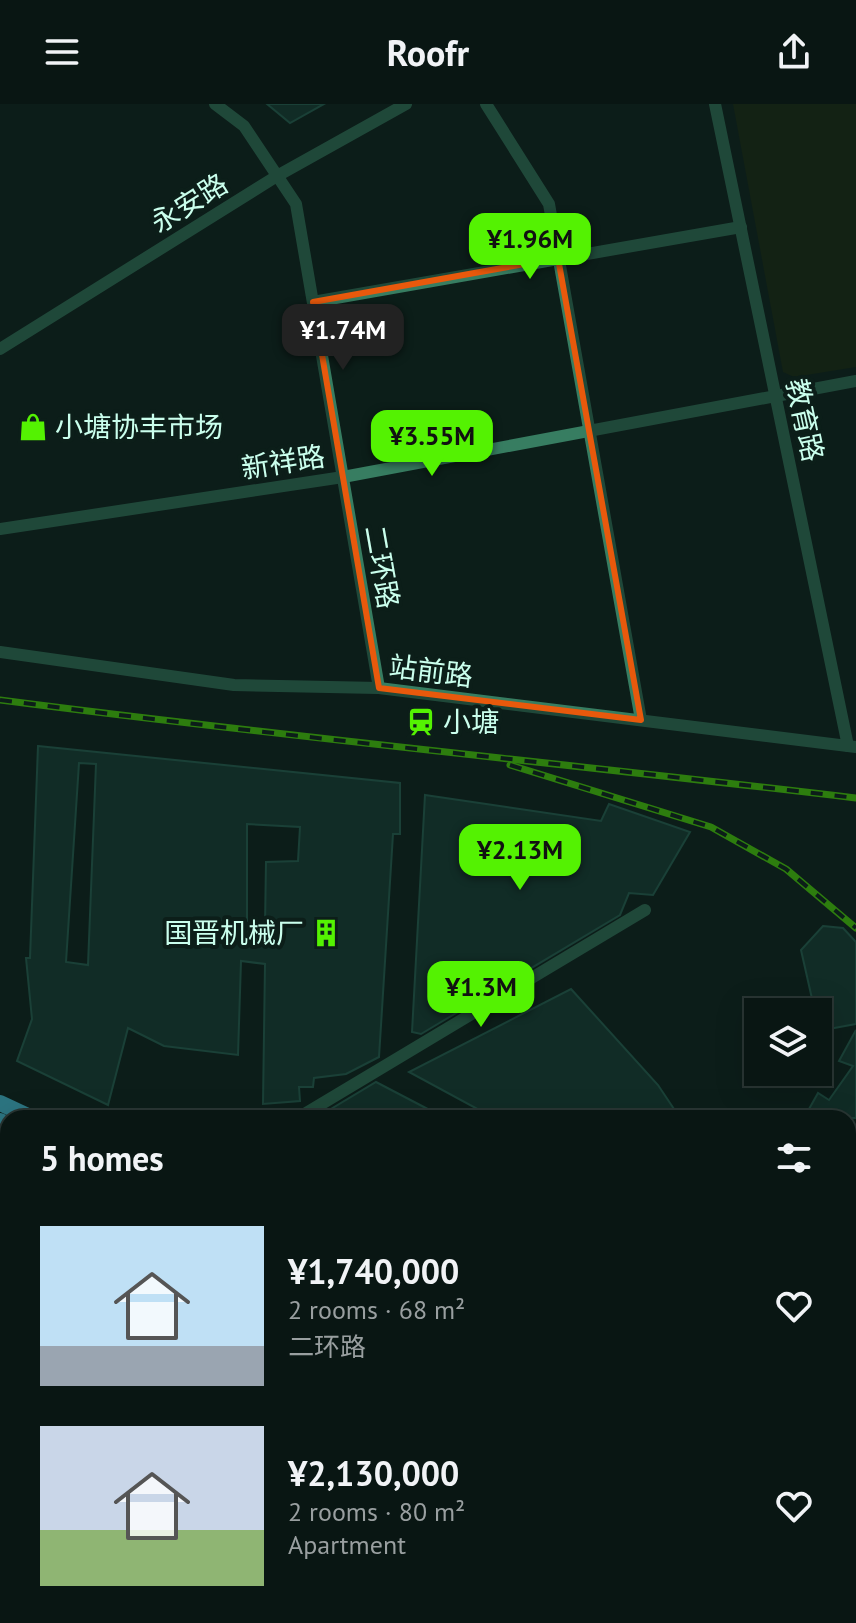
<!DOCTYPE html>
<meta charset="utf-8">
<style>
body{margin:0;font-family:"PT Sans","Noto Sans SC",sans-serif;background:#172321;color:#f1f3f6;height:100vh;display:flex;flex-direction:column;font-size:30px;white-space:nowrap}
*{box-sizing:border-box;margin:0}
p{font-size:26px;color:#999fa0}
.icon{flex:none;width:44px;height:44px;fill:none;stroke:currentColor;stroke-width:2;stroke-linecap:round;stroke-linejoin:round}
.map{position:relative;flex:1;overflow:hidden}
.details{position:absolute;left:0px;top:1006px;width:856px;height:514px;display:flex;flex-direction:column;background:#091613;border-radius:24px 24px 0 0;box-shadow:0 8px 32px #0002,0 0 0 2px #293533}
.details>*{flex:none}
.tools{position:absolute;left:744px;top:894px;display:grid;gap:16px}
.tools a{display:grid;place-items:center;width:88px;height:88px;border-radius:0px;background:#091613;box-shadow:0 8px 32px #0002,0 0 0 2px #293533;font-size:40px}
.price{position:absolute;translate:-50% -68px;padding:0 18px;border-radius:16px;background:#54f202;color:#111;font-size:26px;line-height:52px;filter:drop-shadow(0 2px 4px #0008)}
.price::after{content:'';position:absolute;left:50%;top:48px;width:24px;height:18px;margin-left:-12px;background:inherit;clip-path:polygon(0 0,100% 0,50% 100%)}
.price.selected{background:#222;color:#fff}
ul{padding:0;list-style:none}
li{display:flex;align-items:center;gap:24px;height:200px;padding:0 40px}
li span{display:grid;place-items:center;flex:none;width:224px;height:160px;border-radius:0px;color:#555}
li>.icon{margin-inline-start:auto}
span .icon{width:96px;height:96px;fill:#fffc;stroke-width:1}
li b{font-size:34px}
h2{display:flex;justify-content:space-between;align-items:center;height:96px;padding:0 40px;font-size:34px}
header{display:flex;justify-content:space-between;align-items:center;height:104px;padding:0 40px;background:#091613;font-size:36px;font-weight:800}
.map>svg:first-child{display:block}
.green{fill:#1b280f}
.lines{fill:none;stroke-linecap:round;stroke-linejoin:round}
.river{stroke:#093a13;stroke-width:22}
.building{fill:#183f36;stroke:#2a6b5b;stroke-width:2;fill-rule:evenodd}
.minor{stroke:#377d61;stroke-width:12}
.major{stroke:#52defd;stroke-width:16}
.rail-casing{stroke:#54f202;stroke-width:7}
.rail{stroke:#0c1e19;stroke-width:4;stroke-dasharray:12;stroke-linecap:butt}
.marked{fill:none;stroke:#e8590c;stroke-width:6;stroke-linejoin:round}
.labels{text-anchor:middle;stroke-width:8;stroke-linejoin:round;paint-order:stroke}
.street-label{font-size:28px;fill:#caffed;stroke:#0c1e19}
.poi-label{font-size:28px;fill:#caffed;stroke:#0c1e19;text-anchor:start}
</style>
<header><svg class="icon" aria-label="menu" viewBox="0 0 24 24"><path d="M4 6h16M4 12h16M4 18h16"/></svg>Roofr<svg class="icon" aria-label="share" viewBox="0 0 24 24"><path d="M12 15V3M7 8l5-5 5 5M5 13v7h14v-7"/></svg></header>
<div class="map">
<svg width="856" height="1519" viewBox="0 0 856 1519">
<rect width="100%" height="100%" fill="#0c1e19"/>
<polygon class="green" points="733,0 856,0 856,263 794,273 783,268"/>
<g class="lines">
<polyline class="river" points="835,1512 847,1519"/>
</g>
<g class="building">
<polygon points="267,0 324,0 290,19"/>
<path d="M 38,642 L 400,679 L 400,730 L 393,730 L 379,953 L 346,970 L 314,974 L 313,983 L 299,983 L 300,997 L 263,1000 L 265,860 L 241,857 L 238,951 L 164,942 L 128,924 L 108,1001 L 17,957 L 32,915 L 26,854 L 30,854 ZM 79,659 L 96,660 L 88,861 L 66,858 ZM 247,720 L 300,723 L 298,757 L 266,758 L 265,822 L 247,822 Z"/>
<polygon points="425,691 601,717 609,700 690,728 653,791 629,789 620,811 421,930 412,928"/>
<polygon points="823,822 843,824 856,838 856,920 818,927 818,908 815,908 801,846"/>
<polygon points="571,885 658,981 680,1014 494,1014 409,968"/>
<polygon points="856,926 856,1014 804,1014 818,989 829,996 853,962 839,957"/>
<polygon points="376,978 445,1014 316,1014"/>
</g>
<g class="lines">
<g class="minor">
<polyline points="215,0 244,22 296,100 379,584"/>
<polyline points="486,0 549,100 641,616"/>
<polyline points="715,0 848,642"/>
<polyline points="313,198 741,123"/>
<polyline points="0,245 277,72 406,0"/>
<polyline points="0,425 343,373 856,277"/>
<polyline points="0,548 234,581 379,584 856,643"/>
<polyline points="298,1014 645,806"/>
<polyline points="0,1154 8,1167"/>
<polyline points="0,1271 8,1285"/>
<polyline points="0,1448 8,1448"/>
<polyline points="93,1512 97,1519"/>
</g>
<g class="major">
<polyline points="0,999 32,1014"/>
<polyline points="0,1017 8,1021"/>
<polyline points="848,1471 856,1475"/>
<polyline points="848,1489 856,1494"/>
</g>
<defs>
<g id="rail">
<path d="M 0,596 C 285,633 571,660 856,694"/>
<polyline points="510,661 711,723 786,765 856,824"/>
<polyline points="848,1163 856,1159"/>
<polyline points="848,1183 856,1178"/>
<polyline points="294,1519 302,1512"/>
<polyline points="323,1519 332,1512"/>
</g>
</defs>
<use href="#rail" class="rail-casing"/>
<use href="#rail" class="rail"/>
</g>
<path d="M0 0H856V1519H0ZM 558,154 L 641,616 L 379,584 L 313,198 Z" fill="#0c1e19" fill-opacity=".55" fill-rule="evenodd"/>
<path class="marked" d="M 558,154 L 641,616 L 379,584 L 313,198 Z"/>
<defs>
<symbol id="shop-bare" viewBox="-9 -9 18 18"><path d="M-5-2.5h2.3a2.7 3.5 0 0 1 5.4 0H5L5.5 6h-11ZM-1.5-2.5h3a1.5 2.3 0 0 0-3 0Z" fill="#54f202" stroke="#0c1e19" stroke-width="2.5" paint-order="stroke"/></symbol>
<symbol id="station-bare" viewBox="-9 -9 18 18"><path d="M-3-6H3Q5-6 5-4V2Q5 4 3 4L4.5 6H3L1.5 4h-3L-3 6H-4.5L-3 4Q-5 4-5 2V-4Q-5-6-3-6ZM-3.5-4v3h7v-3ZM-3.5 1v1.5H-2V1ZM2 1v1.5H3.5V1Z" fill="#54f202" stroke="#0c1e19" stroke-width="2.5" paint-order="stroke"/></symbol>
<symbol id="building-bare" viewBox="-9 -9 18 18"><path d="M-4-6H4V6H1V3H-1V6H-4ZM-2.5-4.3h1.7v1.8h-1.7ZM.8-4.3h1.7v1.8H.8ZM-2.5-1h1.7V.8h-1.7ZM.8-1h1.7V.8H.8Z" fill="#54f202" stroke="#0c1e19" stroke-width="2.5" paint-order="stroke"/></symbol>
</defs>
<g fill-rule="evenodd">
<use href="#shop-bare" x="13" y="303" width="40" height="40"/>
<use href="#station-bare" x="401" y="598" width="40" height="40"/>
<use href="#building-bare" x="306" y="809" width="40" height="40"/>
</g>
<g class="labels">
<g class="street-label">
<text transform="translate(189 99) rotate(-32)" y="10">永安路</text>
<text transform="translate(805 316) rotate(78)" y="10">教育路</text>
<text transform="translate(283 358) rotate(-9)" y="10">新祥路</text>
<text transform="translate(382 463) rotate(80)" y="10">二环路</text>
<text transform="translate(431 567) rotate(7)" y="10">站前路</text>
</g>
<g class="poi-label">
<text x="55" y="333">小塘协丰市场</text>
<text x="443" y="628">小塘</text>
<text x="304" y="839" text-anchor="end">国晋机械厂</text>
</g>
</g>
</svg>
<div class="tools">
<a><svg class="icon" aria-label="layers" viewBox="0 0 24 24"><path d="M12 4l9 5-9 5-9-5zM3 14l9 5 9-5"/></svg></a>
</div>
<b class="price" style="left:530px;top:177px">¥1.96M</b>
<b class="price selected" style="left:343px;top:268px">¥1.74M</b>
<b class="price" style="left:432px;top:374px">¥3.55M</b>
<b class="price" style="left:520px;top:788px">¥2.13M</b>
<b class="price" style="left:481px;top:925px">¥1.3M</b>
<section class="details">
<h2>5 homes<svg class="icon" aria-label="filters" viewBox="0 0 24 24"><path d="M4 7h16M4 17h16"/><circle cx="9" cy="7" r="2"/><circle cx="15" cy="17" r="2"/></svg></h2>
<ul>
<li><span style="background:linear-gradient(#bfe0f5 75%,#9aa5b1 0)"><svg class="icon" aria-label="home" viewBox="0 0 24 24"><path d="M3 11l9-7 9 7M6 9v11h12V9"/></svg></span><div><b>¥1,740,000</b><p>2 rooms · 68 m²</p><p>二环路</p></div><svg class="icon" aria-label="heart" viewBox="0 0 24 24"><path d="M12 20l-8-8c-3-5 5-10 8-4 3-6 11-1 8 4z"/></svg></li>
<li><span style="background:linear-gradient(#c9d6e8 65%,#8fb573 0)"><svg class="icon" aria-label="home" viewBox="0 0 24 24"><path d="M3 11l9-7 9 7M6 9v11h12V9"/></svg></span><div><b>¥2,130,000</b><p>2 rooms · 80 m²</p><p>Apartment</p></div><svg class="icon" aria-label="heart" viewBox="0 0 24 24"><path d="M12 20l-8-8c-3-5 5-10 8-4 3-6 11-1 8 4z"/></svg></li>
</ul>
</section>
</div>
